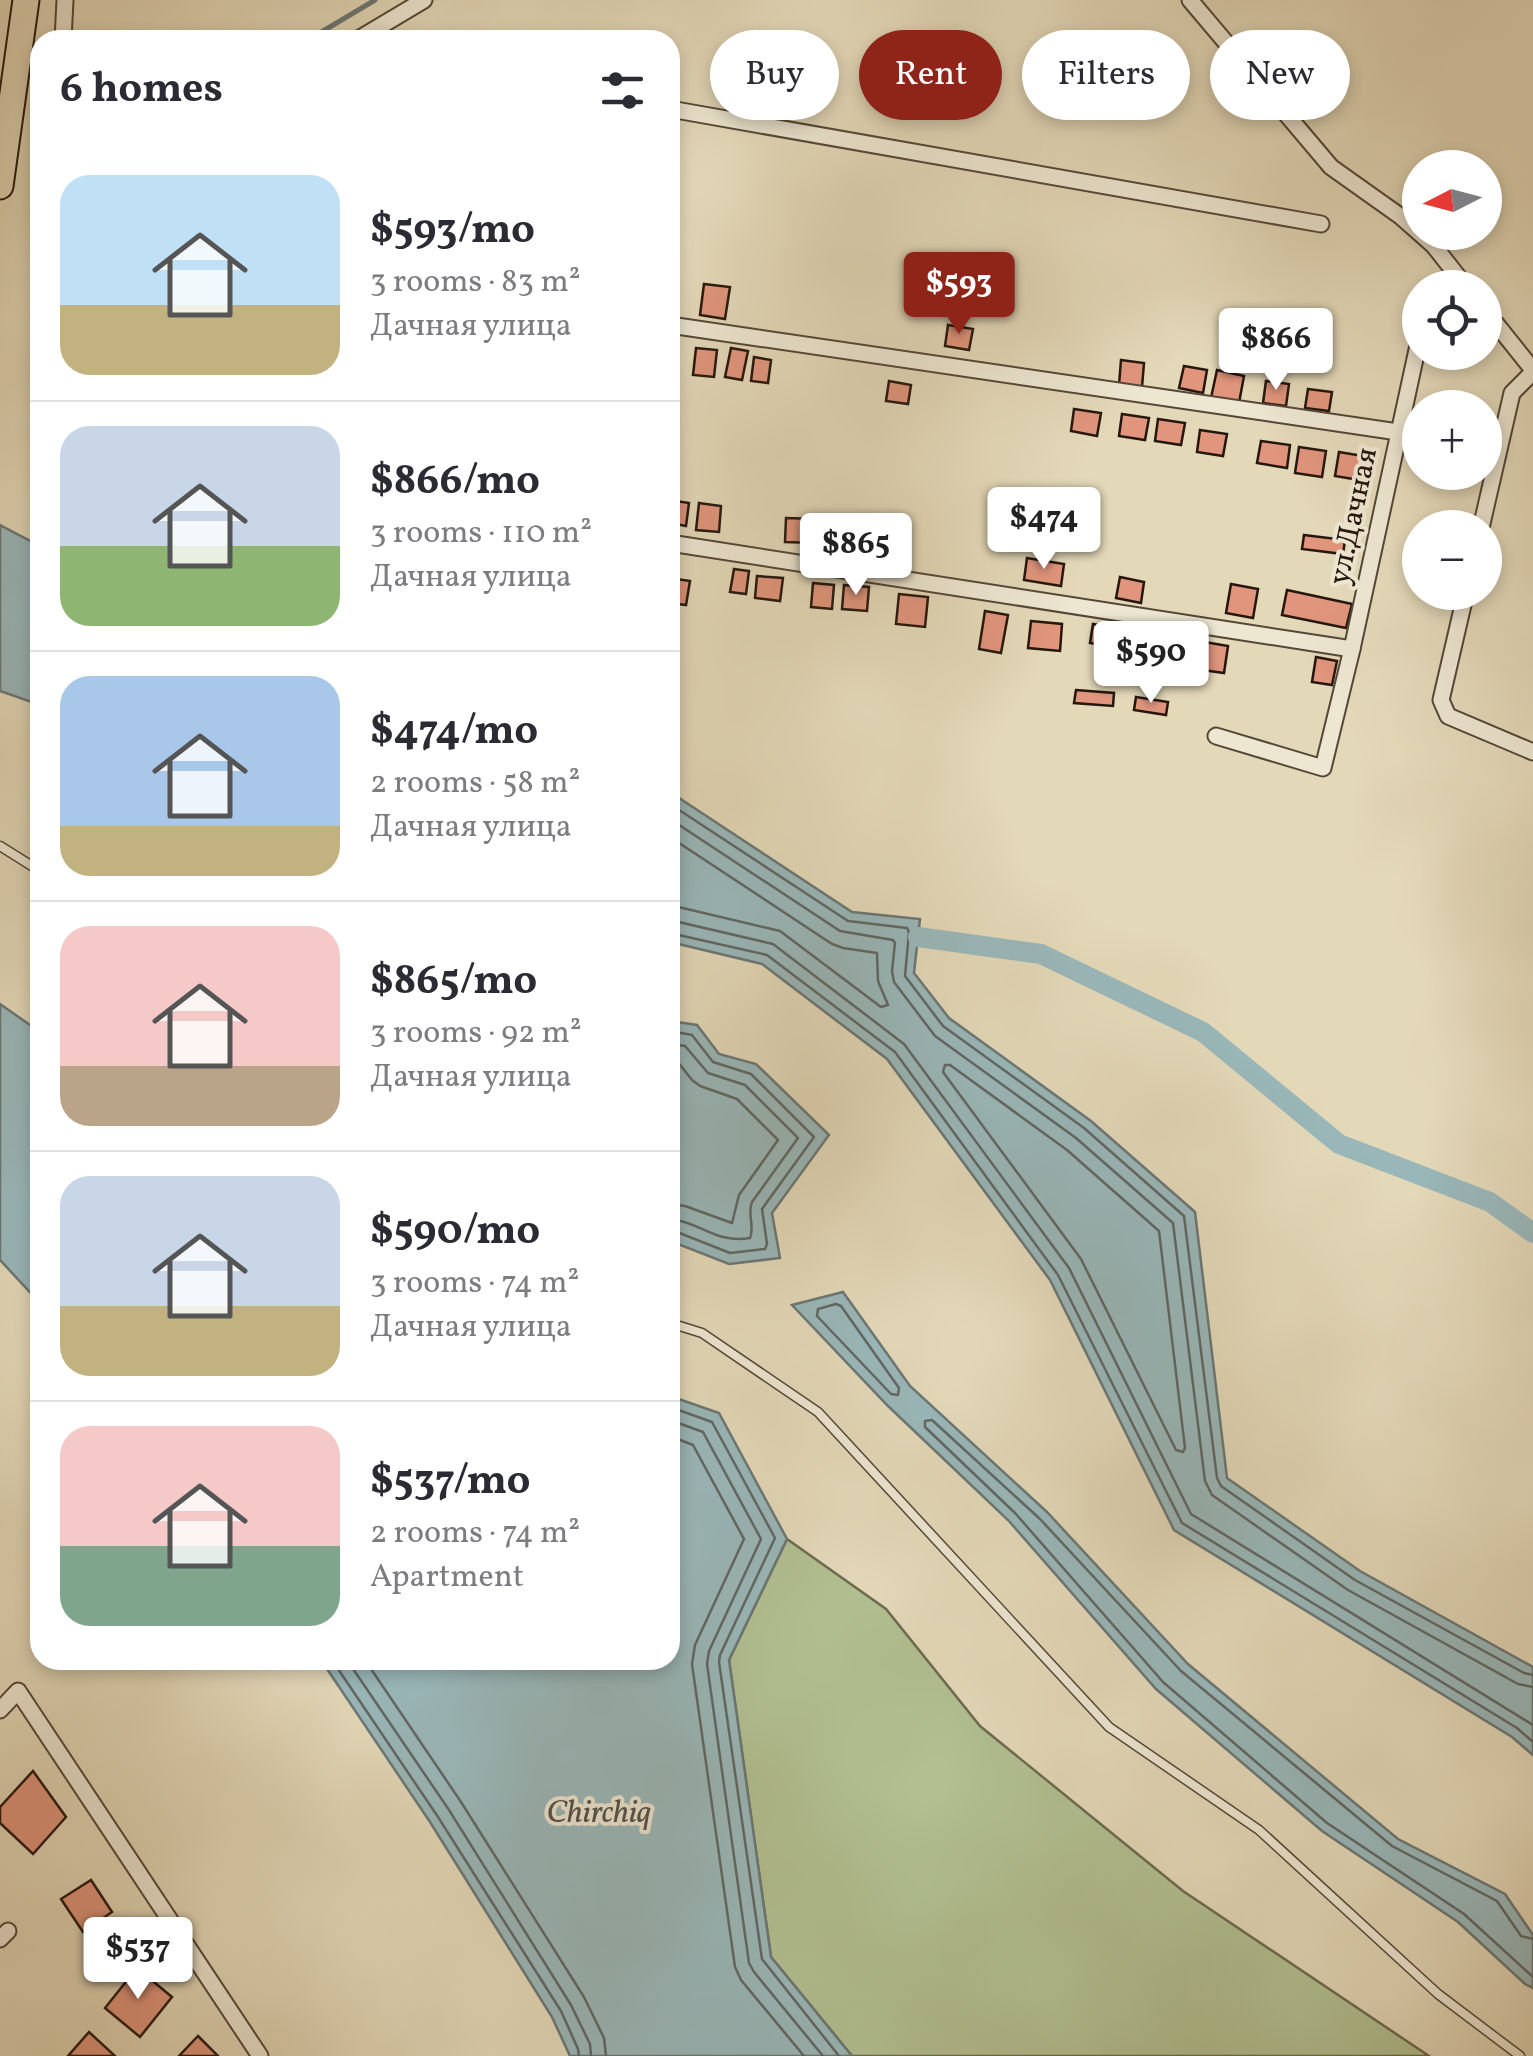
<!DOCTYPE html>
<meta charset="utf-8">
<style>
body{margin:0;font-family:Vollkorn,serif;background:#f7f7f7;color:#2b2b33;height:100vh;display:flex;flex-direction:column;font-size:38px;white-space:nowrap}
*{box-sizing:border-box;margin:0}
p{font-size:32px;color:#7c7c81}
.icon{flex:none;width:55px;height:55px;fill:none;stroke:currentColor;stroke-width:2;stroke-linecap:round;stroke-linejoin:round}
.map{position:relative;flex:1;overflow:hidden}
.drawer{position:absolute;left:30px;top:30px;width:650px;height:1640px;display:flex;flex-direction:column;background:#fff;border-radius:30px;box-shadow:0 5px 15px #0003}
.drawer>*{flex:none}
.banner{position:absolute;left:710px;top:30px;width:672px;height:90px;display:flex;gap:20px}
.needle{width:65px;rotate:264deg}
.fabs{position:absolute;left:1402px;top:150px;display:grid;gap:20px}
.fabs a{display:grid;place-items:center;width:100px;height:100px;border-radius:50%;background:#fff;box-shadow:0 5px 15px #0003;font-size:50px}
.price{position:absolute;translate:-50% -85px;padding:0 22px;border-radius:10px;background:#fff;color:#222;font-size:32px;line-height:65px;filter:drop-shadow(0 2px 5px #0008)}
.price::after{content:'';position:absolute;left:50%;top:60px;width:30px;height:22px;margin-left:-15px;background:inherit;clip-path:polygon(0 0,100% 0,50% 100%)}
.price.selected{background:#8f2418;color:#fff}
ul{padding:0;list-style:none}
li{display:flex;align-items:center;gap:30px;height:250px;padding:0 30px}
li+li{border-top:2px solid #e1e1e2}
li span{display:grid;place-items:center;flex:none;width:280px;height:200px;border-radius:30px;color:#555}
li>.icon{margin-inline-start:auto}
span .icon{width:120px;height:120px;fill:#fffc;stroke-width:1}
li b{font-size:42px}
h2{display:flex;justify-content:space-between;align-items:center;height:120px;padding:0 30px;font-size:42px}
.pill{padding:0 35px;border-radius:45px;background:#fff;box-shadow:0 5px 15px #0003;font-size:35px;line-height:90px}
.pill.selected{background:#8f2418;color:#fff}
.map>svg:first-child{display:block}
.green{fill:#b1bf91;stroke:#6c6b50;stroke-width:2.5}
.water{fill:#99b7b9;stroke:#6b7775;stroke-width:2.5}
.lines{fill:none;stroke-linecap:round;stroke-linejoin:round}
.shore{stroke:#606764;stroke-width:2.5}
.stream{stroke:#6b7775;stroke-width:5}
.canal{stroke:#99b7b9;stroke-width:20}
.building{fill:#e0957c;stroke:#26170e;stroke-width:2.5}
.service-casing{stroke:#554738;stroke-width:11}
.minor-casing{stroke:#554738;stroke-width:19}
.trunk-casing{stroke:#26170e;stroke-width:29}
.service{stroke:#ede6d1;stroke-width:8}
.minor{stroke:#ede6d1;stroke-width:15}
.trunk{stroke:#e3d8b8;stroke-width:25}
.labels{text-anchor:middle;stroke-width:8;stroke-linejoin:round;paint-order:stroke}
.street-label{font-size:30px;fill:#26170e;stroke:#ede6d1}
.water-label{font-size:32px;font-style:italic;fill:#4e4f4a;stroke:#ede6d1}
</style>
<div class="map">
<svg width="1533" height="2056" viewBox="0 0 1533 2056">
<rect width="100%" height="100%" fill="#e3d8b8"/>
<filter id="stains"><feTurbulence type="fractalNoise" baseFrequency=".002" numOctaves="4"/><feColorMatrix values="0 0 0 0 .2 0 0 0 0 .09 0 0 0 0 .02 0 0 0 .5 -.17"/></filter>
<radialGradient id="worn" r=".72"><stop offset=".6" stop-color="#630" stop-opacity="0"/><stop offset="1" stop-color="#630" stop-opacity=".3"/></radialGradient>
<polygon class="green" points="787,1539 886,1609 980,1726 1183,1891 1429,2056 852,2056 771,1957 729,1660"/>
<g class="water">
<polygon points="0,525 40,546 40,705 0,691"/>
<polygon points="670,792 852,912 920,919 914,973 949,1018 1091,1121 1195,1212 1227,1478 1360,1571 1533,1667 1533,1755 1512,1737 1174,1530 1050,1280 887,1059 762,964 670,942"/>
<polygon points="0,1004 40,1032 40,1303 0,1260"/>
<polygon points="670,1021 697,1025 719,1054 756,1064 829,1135 772,1213 780,1258 729,1264 670,1241"/>
<polygon points="843,1292 910,1386 1047,1512 1188,1664 1398,1839 1505,1894 1533,1935 1533,1988 1525,1984 1458,1922 1322,1831 1156,1689 1008,1520 888,1406 792,1305"/>
<polygon points="670,1396 719,1413 787,1539 729,1660 771,1957 852,2056 570,2056 552,2017 430,1822 321,1660 670,1660"/>
</g>
<g class="lines">
<g class="shore">
<polyline points="670,804 848,921 907,928 909,932 905,976 943,1026 1084,1128 1184,1216 1217,1478 1221,1486 1355,1580 1524,1673 1533,1675"/>
<polyline points="670,819 840,931 893,940 895,943 892,971 894,982 935,1036 1076,1138 1173,1223 1205,1481 1212,1495 1348,1590 1518,1684 1533,1687"/>
<polyline points="670,837 832,944 843,948 877,953 878,981 888,1005 881,1007 780,931 670,905"/>
<polyline points="670,920 773,944 904,1044 1069,1268 1191,1514 1533,1725"/>
<polyline points="670,933 767,955 895,1052 1058,1275 1182,1523 1517,1728 1533,1742"/>
<polyline points="670,1031 692,1035 713,1062 751,1074 814,1137 762,1209 767,1244 765,1249 730,1253 677,1232 670,1232"/>
<path d="M 670,1044 L 685,1046 L 708,1073 L 745,1085 L 798,1138 L 752,1202 C 747,1214 755,1227 750,1238 C 716,1244 701,1222 670,1219"/>
<polyline points="670,1059 677,1061 692,1080 700,1086 737,1099 778,1140 739,1195 732,1223 685,1206 670,1204"/>
<polygon points="945,1065 950,1065 1067,1150 1159,1231 1185,1448 1183,1452 1176,1450 1081,1259 943,1072"/>
<polygon points="836,1304 841,1306 899,1388 898,1395 891,1394 817,1316 818,1309"/>
<polyline points="670,1407 712,1422 775,1538 720,1655 719,1662 762,1959 839,2056"/>
<polyline points="670,1420 703,1432 761,1539 709,1651 707,1664 749,1963 754,1972 823,2056"/>
<polyline points="670,1436 693,1445 744,1539 695,1645 692,1664 735,1967 741,1980 804,2056"/>
<polyline points="332,1660 438,1817 561,2011 578,2049 579,2056"/>
<polyline points="347,1660 449,1810 571,2005 590,2044 591,2056"/>
<polyline points="365,1660 461,1802 584,1997 604,2038 606,2056"/>
<polyline points="1533,1939 1521,1936 1497,1901 1392,1846 1181,1671 1040,1519 932,1420 925,1421 925,1427 1015,1513 1163,1682 1327,1823 1464,1914 1533,1977"/>
</g>
<polyline class="stream" points="308,40 375,0"/>
<polyline class="canal" points="918,937 1041,954 1203,1032 1339,1144 1490,1202 1533,1233"/>
</g>
<g class="building">
<polygon points="670,279 677,280 673,308 670,308"/>
<polygon points="704,284 730,287 725,319 700,315"/>
<polygon points="948,325 973,329 969,350 945,346"/>
<polygon points="696,348 717,350 714,377 693,375"/>
<polygon points="731,348 748,351 742,380 725,377"/>
<polygon points="754,357 771,360 768,383 751,381"/>
<polygon points="1121,360 1144,363 1142,387 1119,385"/>
<polygon points="1184,366 1207,370 1203,393 1179,388"/>
<polygon points="1217,370 1244,376 1239,403 1211,398"/>
<polygon points="889,381 911,385 908,404 886,401"/>
<polygon points="1266,381 1289,384 1286,406 1263,403"/>
<polygon points="1308,389 1332,392 1329,411 1305,408"/>
<polygon points="1074,409 1101,413 1097,436 1071,431"/>
<polygon points="1122,414 1149,418 1145,440 1119,436"/>
<polygon points="1158,419 1185,423 1181,445 1155,441"/>
<polygon points="1200,430 1227,434 1223,456 1197,452"/>
<polygon points="1261,441 1290,445 1287,468 1257,463"/>
<polygon points="1299,447 1326,451 1322,477 1295,473"/>
<polygon points="1339,452 1369,457 1365,481 1335,476"/>
<polygon points="670,500 689,503 686,526 670,523"/>
<polygon points="699,503 721,506 719,532 696,530"/>
<polygon points="786,518 815,519 814,543 785,542"/>
<polygon points="860,531 884,536 879,559 855,555"/>
<polygon points="1304,535 1345,540 1343,554 1302,549"/>
<polygon points="1027,558 1064,564 1061,586 1024,580"/>
<polygon points="734,569 749,571 746,594 730,592"/>
<polygon points="757,576 783,578 780,601 755,598"/>
<polygon points="1120,577 1144,582 1141,603 1116,598"/>
<polygon points="670,578 690,581 686,605 670,603"/>
<polygon points="813,583 834,585 832,609 811,607"/>
<polygon points="1231,584 1258,589 1253,618 1226,613"/>
<polygon points="844,585 869,587 867,611 842,609"/>
<polygon points="1287,590 1352,604 1346,628 1282,615"/>
<polygon points="899,594 928,597 925,627 896,624"/>
<polygon points="985,611 1008,615 1001,653 979,649"/>
<polygon points="1031,621 1062,624 1060,651 1028,648"/>
<polygon points="1093,624 1112,627 1109,646 1090,643"/>
<polygon points="1199,641 1228,646 1224,673 1195,669"/>
<polygon points="1316,657 1337,661 1332,685 1312,682"/>
<polygon points="1076,690 1114,693 1113,706 1074,703"/>
<polygon points="1136,697 1168,702 1166,715 1134,710"/>
<polygon points="33,1771 66,1817 33,1854 0,1823 0,1807"/>
<polygon points="91,1880 112,1912 83,1932 61,1899"/>
<polygon points="137,1968 172,1997 140,2037 105,2008"/>
<polygon points="89,2032 115,2056 68,2056"/>
<polygon points="198,2036 218,2056 179,2056"/>
</g>
<g class="lines">
<defs>
<g id="service">
<polyline points="0,846 40,871"/>
<polyline points="670,1323 702,1333 818,1412 1109,1727 1259,1830 1438,1994 1520,2056"/>
</g>
<g id="minor">
<polyline points="1190,0 1331,167 1400,216 1434,246 1467,288"/>
<polyline points="63,40 65,0"/>
<polyline points="357,40 424,0"/>
<polyline points="670,109 1321,224"/>
<polyline points="1485,310 1533,370"/>
<polyline points="670,325 1398,432"/>
<polyline points="1481,528 1512,393 1533,372"/>
<polyline points="670,543 1352,649"/>
<polyline points="1466,592 1441,700 1448,716 1533,752"/>
<polyline points="1216,736 1323,768 1352,649 1420,336"/>
<polyline points="0,1710 18,1691 260,2056"/>
<polyline points="0,1939 8,1931"/>
</g>
<polyline id="trunk" points="0,186 26,0"/>
</defs>
<use href="#service" class="service-casing"/>
<use href="#minor" class="minor-casing"/>
<use href="#trunk" class="trunk-casing"/>
<use href="#service" class="service"/>
<use href="#minor" class="minor"/>
<use href="#trunk" class="trunk"/>
</g>
<g class="labels">
<g class="street-label">
<text transform="translate(1352 516) rotate(-78)" y="10">ул.Дачная</text>
</g>
<g class="water-label">
<text x="599" y="1822">Chirchiq</text>
</g>
</g>
<rect width="100%" height="100%" filter="url(#stains)"/>
<rect width="100%" height="100%" fill="url(#worn)"/>
</svg>
<div class="fabs">
<a><svg class="needle" viewBox="-14 -14 28 28"><path d="M0-13l5 13h-10z" fill="#e53935"/><path d="M0 13l5-13h-10z" fill="#7c7c81"/></svg></a>
<a><svg class="icon" aria-label="locate" viewBox="0 0 24 24"><circle cx="12" cy="12" r="6"/><path d="M12 2v4M12 18v4M2 12h4M18 12h4"/></svg></a>
<a>+</a>
<a>−</a>
</div>
<b class="price selected" style="left:959px;top:337px">$593</b>
<b class="price" style="left:1276px;top:393px">$866</b>
<b class="price" style="left:1044px;top:572px">$474</b>
<b class="price" style="left:856px;top:598px">$865</b>
<b class="price" style="left:1151px;top:706px">$590</b>
<b class="price" style="left:138px;top:2002px">$537</b>
<div class="banner">
<a class="pill">Buy</a>
<a class="pill selected">Rent</a>
<a class="pill">Filters</a>
<a class="pill">New</a>
</div>
<section class="drawer">
<h2>6 homes<svg class="icon" aria-label="filters" viewBox="0 0 24 24"><path d="M4 7h16M4 17h16"/><circle cx="9" cy="7" r="2"/><circle cx="15" cy="17" r="2"/></svg></h2>
<ul>
<li><span style="background:linear-gradient(#bfe0f5 65%,#c2b280 0)"><svg class="icon" aria-label="home" viewBox="0 0 24 24"><path d="M3 11l9-7 9 7M6 9v11h12V9"/></svg></span><div><b>$593/mo</b><p>3 rooms · 83 m²</p><p>Дачная улица</p></div></li>
<li><span style="background:linear-gradient(#c9d6e8 60%,#8fb573 0)"><svg class="icon" aria-label="home" viewBox="0 0 24 24"><path d="M3 11l9-7 9 7M6 9v11h12V9"/></svg></span><div><b>$866/mo</b><p>3 rooms · 110 m²</p><p>Дачная улица</p></div></li>
<li><span style="background:linear-gradient(#a9c7e8 75%,#c2b280 0)"><svg class="icon" aria-label="home" viewBox="0 0 24 24"><path d="M3 11l9-7 9 7M6 9v11h12V9"/></svg></span><div><b>$474/mo</b><p>2 rooms · 58 m²</p><p>Дачная улица</p></div></li>
<li><span style="background:linear-gradient(#f6c9c9 70%,#b9a48a 0)"><svg class="icon" aria-label="home" viewBox="0 0 24 24"><path d="M3 11l9-7 9 7M6 9v11h12V9"/></svg></span><div><b>$865/mo</b><p>3 rooms · 92 m²</p><p>Дачная улица</p></div></li>
<li><span style="background:linear-gradient(#c9d6e8 65%,#c2b280 0)"><svg class="icon" aria-label="home" viewBox="0 0 24 24"><path d="M3 11l9-7 9 7M6 9v11h12V9"/></svg></span><div><b>$590/mo</b><p>3 rooms · 74 m²</p><p>Дачная улица</p></div></li>
<li><span style="background:linear-gradient(#f6c9c9 60%,#7fa58c 0)"><svg class="icon" aria-label="home" viewBox="0 0 24 24"><path d="M3 11l9-7 9 7M6 9v11h12V9"/></svg></span><div><b>$537/mo</b><p>2 rooms · 74 m²</p><p>Apartment</p></div></li>
</ul>
</section>
</div>
